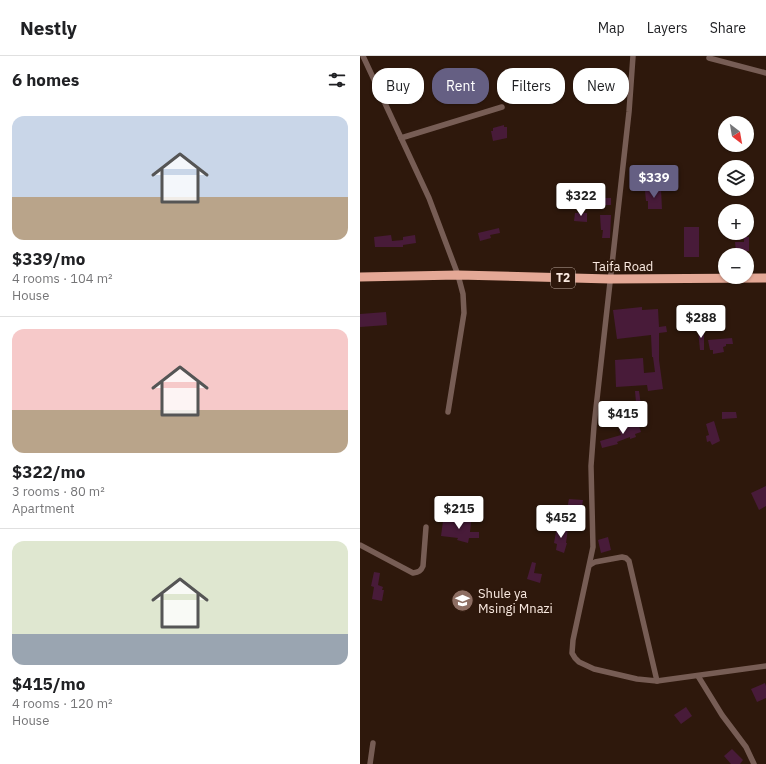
<!DOCTYPE html>
<meta charset="utf-8">
<style>
body{margin:0;font-family:"IBM Plex Sans",sans-serif;background:#f6f6f6;color:#202124;height:100vh;display:flex;flex-direction:column;font-size:15px;white-space:nowrap}
*{box-sizing:border-box;margin:0}
p{font-size:13px;color:#757577}
.icon{flex:none;width:22px;height:22px;fill:none;stroke:currentColor;stroke-width:2;stroke-linecap:round;stroke-linejoin:round}
.map{position:relative;flex:1;overflow:hidden}
.panel{display:flex;flex-direction:column;background:#fff;width:360px}
.panel>*{flex:none}
.top-card{position:absolute;left:12px;top:12px;width:334px;height:36px;display:flex;gap:8px}
.needle{width:26px;rotate:149deg}
.buttons{position:absolute;left:358px;top:60px;display:grid;gap:8px}
.buttons a{display:grid;place-items:center;width:36px;height:36px;border-radius:50%;background:#fff;box-shadow:0 1px 3px #0004;font-size:20px}
.price{position:absolute;translate:-50% -34px;padding:0 9px;border-radius:4px;background:#fff;color:#222;font-size:13px;line-height:26px;filter:drop-shadow(0 1px 2px #0008)}
.price::after{content:'';position:absolute;left:50%;top:24px;width:12px;height:9px;margin-left:-6px;background:inherit;clip-path:polygon(0 0,100% 0,50% 100%)}
.price.on{background:#655f83;color:#fff}
ul{padding:0;list-style:none}
li{display:grid;align-content:center;gap:8px;height:212px;padding:0 12px}
li+li{border-top:1px solid #e0e0e0}
li span{display:grid;place-items:center;height:124px;border-radius:12px;color:#555}
li>.icon{margin-inline-start:auto}
span .icon{width:72px;height:72px;fill:#fffc;stroke-width:1}
li b{font-size:17px}
h2{display:flex;justify-content:space-between;align-items:center;height:48px;padding:0 12px;font-size:17px}
.chip{padding:0 14px;border-radius:16px;background:#fff;box-shadow:0 1px 3px #0004;font-size:14px;line-height:36px}
.chip.on{background:#655f83;color:#fff}
header{display:flex;align-items:center;gap:24px;box-sizing:border-box;height:56px;padding:0 20px;background:#fff;border-bottom:1px solid #e0e0e0}
header strong{font-size:19px}
nav{display:flex;gap:22px;margin-inline-start:auto;font-size:14px}
main{display:flex;flex:1;min-height:0}
.map>svg:first-child{display:block}
.building{fill:#481b39}
.lines{fill:none;stroke-linecap:round;stroke-linejoin:round}
.minor{stroke:#775d55;stroke-width:5.5}
.trunk{stroke:#e4a896;stroke-width:9}
.labels{text-anchor:middle;stroke-width:3.5;stroke-linejoin:round;paint-order:stroke}
.shield{fill:#2e180c;stroke:#bdaba1;stroke-width:1}
.shield-label{font-size:12px;font-weight:bold;fill:#faeae1}
.street-label{font-size:13px;fill:#faeae1;stroke:#2e180c}
.poi-label{font-size:13px;fill:#faeae1;stroke:#2e180c;text-anchor:start}
</style>
<header>
<strong>Nestly</strong>
<nav><a>Map</a><a>Layers</a><a>Share</a></nav>
</header>
<main>
<section class="panel">
<h2>6 homes<svg class="icon" aria-label="filters" viewBox="0 0 24 24"><path d="M4 7h16M4 17h16"/><circle cx="9" cy="7" r="2"/><circle cx="15" cy="17" r="2"/></svg></h2>
<ul>
<li><span style="background:linear-gradient(#c9d6e8 65%,#b9a48a 0)"><svg class="icon" aria-label="home" viewBox="0 0 24 24"><path d="M3 11l9-7 9 7M6 9v11h12V9"/></svg></span><div><b>$339/mo</b><p>4 rooms · 104 m²</p><p>House</p></div></li>
<li><span style="background:linear-gradient(#f6c9c9 65%,#b9a48a 0)"><svg class="icon" aria-label="home" viewBox="0 0 24 24"><path d="M3 11l9-7 9 7M6 9v11h12V9"/></svg></span><div><b>$322/mo</b><p>3 rooms · 80 m²</p><p>Apartment</p></div></li>
<li><span style="background:linear-gradient(#dfe7d0 75%,#9aa5b1 0)"><svg class="icon" aria-label="home" viewBox="0 0 24 24"><path d="M3 11l9-7 9 7M6 9v11h12V9"/></svg></span><div><b>$415/mo</b><p>4 rooms · 120 m²</p><p>House</p></div></li>
</ul>
</section>
<div class="map">
<svg width="406" height="708" viewBox="0 0 406 708">
<rect width="100%" height="100%" fill="#2e180c"/>
<g class="building">
<polygon points="144,69 144,71 147,71 147,82 133,85 131,75 133,75 133,72"/>
<polygon points="301,133 302,153 288,153 288,145 286,145 285,135"/>
<polygon points="237,142 251,142 251,149 236,149"/>
<polygon points="215,157 227,157 227,166 214,165"/>
<polygon points="240,159 251,159 250,182 242,182 243,174 241,174"/>
<rect x="324" y="171" width="15" height="30"/>
<polygon points="139,172 140,177 130,179 131,182 120,185 118,177"/>
<polygon points="31,179 32,185 43,184 43,181 55,179 56,187 43,189 43,191 15,191 14,181"/>
<polygon points="384,181 389,181 389,195 376,195 375,186 384,186"/>
<polygon points="334,249 335,274 321,275 318,251"/>
<polygon points="282,251 282,254 298,253 299,271 306,270 307,276 299,277 299,304 303,333 288,335 287,329 256,331 255,304 283,302 284,317 295,316 293,301 292,301 291,279 257,283 253,254"/>
<polygon points="26,256 27,269 0,271 0,258"/>
<polygon points="338,274 344,274 344,294 340,294"/>
<polygon points="372,282 373,288 366,288 366,290 363,291 364,296 353,298 353,294 350,294 348,284"/>
<polygon points="275,335 279,335 282,357 277,358"/>
<polygon points="362,356 376,356 377,362 362,363"/>
<polygon points="277,364 281,376 275,378 276,381 270,383 270,381 257,386 258,388 242,392 240,385 261,379 259,374"/>
<polygon points="354,365 360,385 352,389 350,385 347,386 346,380 349,379 346,368"/>
<polygon points="406,430 406,450 399,454 391,437"/>
<polygon points="209,443 223,444 220,461 225,462 224,467 212,465 214,454 207,453"/>
<polygon points="99,463 111,466 110,476 119,476 119,482 109,482 108,487 97,484 98,482 81,480 83,465 90,466 90,464 99,465"/>
<polygon points="197,470 208,472 206,487 207,487 204,497 196,494 197,488 194,487"/>
<polygon points="248,481 251,494 241,497 238,484"/>
<polygon points="172,506 176,507 174,517 182,518 180,527 167,523"/>
<polygon points="14,516 20,517 18,529 23,531 22,534 24,534 22,545 12,543 14,531 11,530"/>
<polygon points="405,627 406,630 406,642 397,646 391,633"/>
<polygon points="326,651 332,660 321,668 314,659"/>
<polygon points="372,693 383,704 380,708 371,708 364,700"/>
</g>
<g class="lines">
<g class="minor">
<polyline points="3,0 69,142 98,219 103,238 104,257 88,356"/>
<polyline points="273,0 269,56 234,370 231,410 233,491 213,584 212,597 215,602 219,606 234,613 277,623 297,625 406,610"/>
<polyline points="349,2 406,17"/>
<polyline points="41,82 142,51"/>
<path d="M 0,489 L 53,517 C 59,516 61,515 63,510 L 66,471"/>
<polyline points="230,509 235,506 262,501 266,502 269,505 297,625"/>
<polyline points="338,620 362,659 386,691 394,708"/>
<polyline points="10,708 13,687"/>
</g>
<polyline class="trunk" points="0,221 98,219 250,223 406,222"/>
</g>
<defs>
<symbol id="school-disc" viewBox="-11 -11 22 22"><circle r="9.5" fill="#8d6e63" stroke="#2e180c"/><path d="M0-5L7-2L0 1L-7-2ZM-4 1L0 2.5L4 1V4Q0 6-4 4Z" fill="#fff"/></symbol>
</defs>
<g fill-rule="evenodd">
<use href="#school-disc" x="90" y="532" width="25" height="25"/>
</g>
<g class="labels">
<rect class="shield" x="191" y="212" width="24" height="20" rx="3"/>
<g class="shield-label">
<text x="203" y="226">T2</text>
</g>
<g class="street-label">
<text x="263" y="215">Taifa Road</text>
</g>
<g class="poi-label">
<text x="118" y="542">Shule ya<tspan x="118" dy="15">Msingi Mnazi</tspan></text>
</g>
</g>
</svg>
<div class="buttons">
<a><svg class="needle" viewBox="-14 -14 28 28"><path d="M0-13l5 13h-10z" fill="#e53935"/><path d="M0 13l5-13h-10z" fill="#757577"/></svg></a>
<a><svg class="icon" aria-label="layers" viewBox="0 0 24 24"><path d="M12 4l9 5-9 5-9-5zM3 14l9 5 9-5"/></svg></a>
<a>+</a>
<a>−</a>
</div>
<b class="price on" style="left:294px;top:143px">$339</b>
<b class="price" style="left:221px;top:161px">$322</b>
<b class="price" style="left:341px;top:283px">$288</b>
<b class="price" style="left:263px;top:379px">$415</b>
<b class="price" style="left:99px;top:474px">$215</b>
<b class="price" style="left:201px;top:483px">$452</b>
<div class="top-card">
<a class="chip">Buy</a>
<a class="chip on">Rent</a>
<a class="chip">Filters</a>
<a class="chip">New</a>
</div>
</div>
</main>
